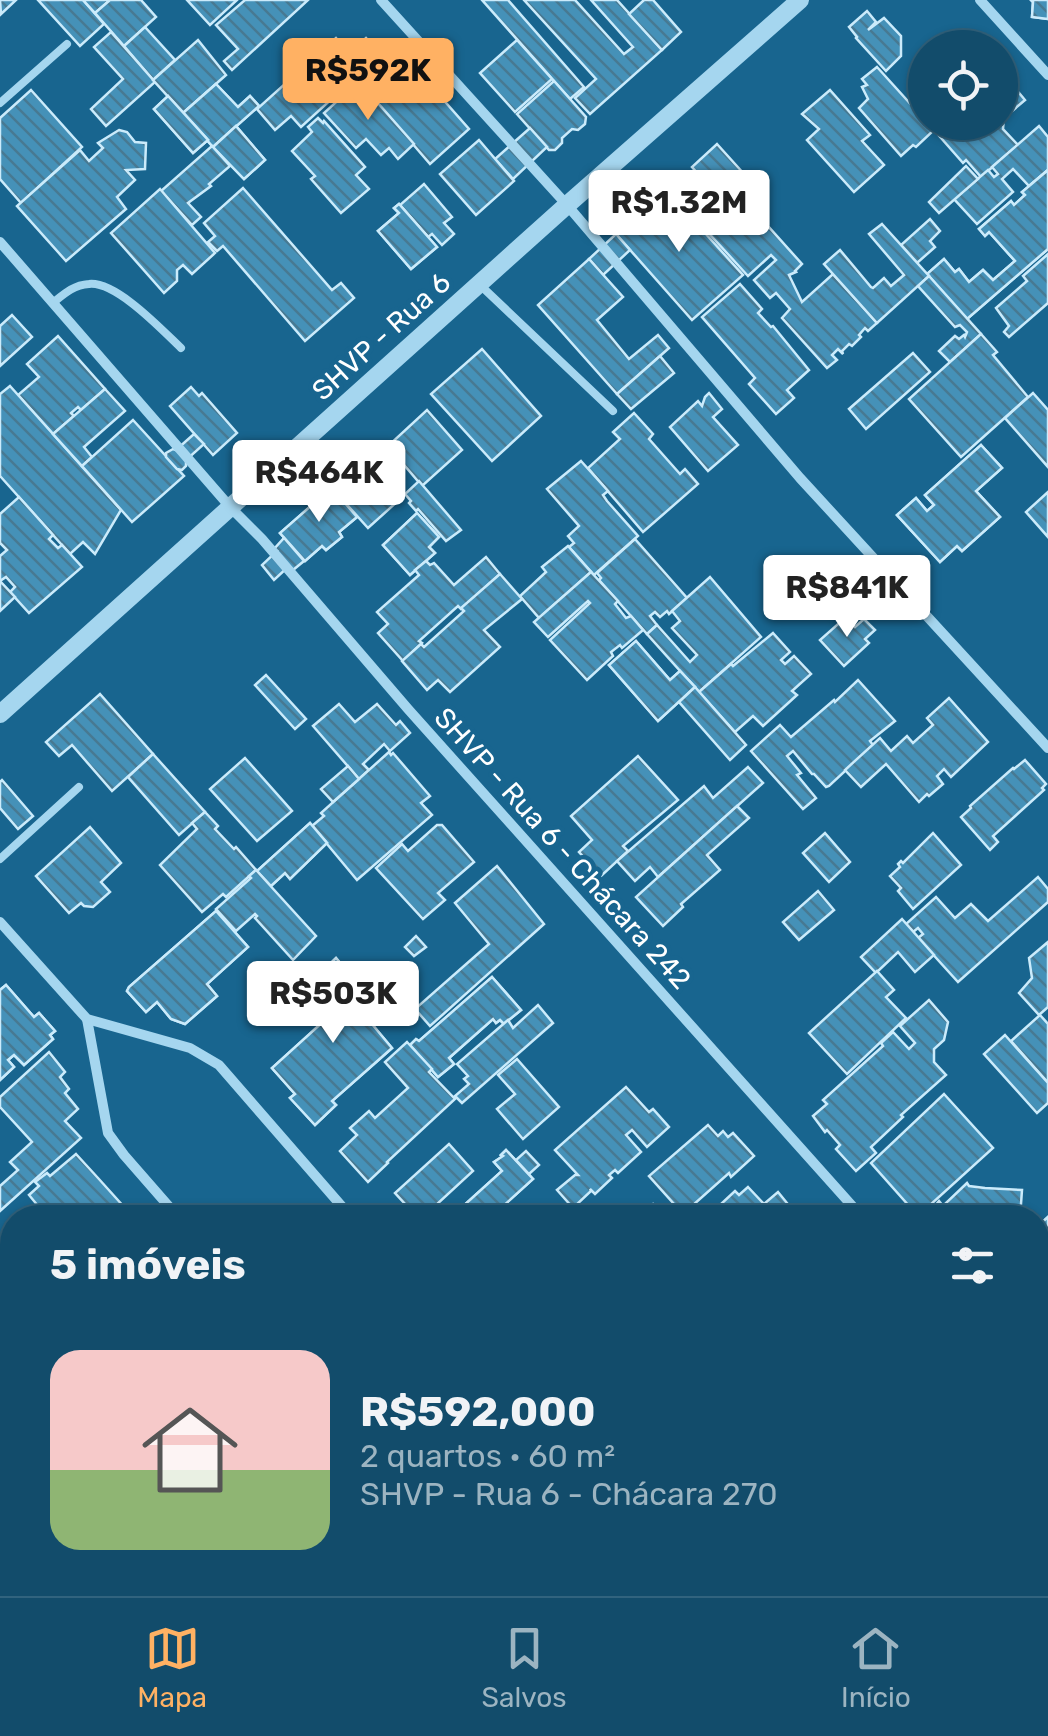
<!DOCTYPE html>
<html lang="pt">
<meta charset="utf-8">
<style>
body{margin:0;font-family:Rubik,sans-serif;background:#1f5673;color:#f1f3f6;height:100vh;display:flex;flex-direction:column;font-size:38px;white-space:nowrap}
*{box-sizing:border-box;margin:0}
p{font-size:32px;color:#9cb4c1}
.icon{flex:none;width:55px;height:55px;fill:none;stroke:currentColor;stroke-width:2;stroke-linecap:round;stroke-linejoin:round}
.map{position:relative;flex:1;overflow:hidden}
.drawer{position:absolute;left:0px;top:1205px;width:1050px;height:392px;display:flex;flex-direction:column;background:#124c6b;border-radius:40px 40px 0 0;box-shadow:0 2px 8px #0004,0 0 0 2px #31637e}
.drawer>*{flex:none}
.tools{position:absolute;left:908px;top:30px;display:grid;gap:20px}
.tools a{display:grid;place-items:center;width:110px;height:110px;border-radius:50%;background:#124c6b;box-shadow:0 2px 8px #0004,0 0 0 2px #31637e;font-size:50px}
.price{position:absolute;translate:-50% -85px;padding:0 22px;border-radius:10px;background:#fff;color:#222;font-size:32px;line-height:65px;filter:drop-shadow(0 2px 5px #0008)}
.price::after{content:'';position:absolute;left:50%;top:60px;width:30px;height:22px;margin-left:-15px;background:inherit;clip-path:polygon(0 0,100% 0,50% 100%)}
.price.current{background:#ffb163;color:#111}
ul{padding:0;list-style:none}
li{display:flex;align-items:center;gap:30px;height:250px;padding:0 50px}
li+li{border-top:2px solid #31637e}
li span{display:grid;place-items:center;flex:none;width:280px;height:200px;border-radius:30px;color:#555}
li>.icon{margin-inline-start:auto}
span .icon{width:120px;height:120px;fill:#fffc;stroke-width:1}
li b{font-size:42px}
h2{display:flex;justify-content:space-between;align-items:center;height:120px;padding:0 50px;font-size:42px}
.menu{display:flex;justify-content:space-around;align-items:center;height:140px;border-top:2px solid #31637e;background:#124c6b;font-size:28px;color:#9cb4c1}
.menu a{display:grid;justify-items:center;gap:5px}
.menu .current{color:#ffb163}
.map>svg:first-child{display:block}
.building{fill:url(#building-back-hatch);stroke:#cbebfb;stroke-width:2.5}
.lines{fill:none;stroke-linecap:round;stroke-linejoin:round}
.service{stroke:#a5d6ef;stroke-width:8}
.minor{stroke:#a5d6ef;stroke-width:10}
.tertiary{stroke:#a5d6ef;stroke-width:18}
.labels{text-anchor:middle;stroke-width:9;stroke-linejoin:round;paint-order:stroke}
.street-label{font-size:28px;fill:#fff;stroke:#18658f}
</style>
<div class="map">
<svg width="1048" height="1596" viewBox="0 0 1048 1596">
<defs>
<pattern id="building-back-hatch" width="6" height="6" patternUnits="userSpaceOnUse" patternTransform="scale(2.5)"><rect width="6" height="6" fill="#4591b8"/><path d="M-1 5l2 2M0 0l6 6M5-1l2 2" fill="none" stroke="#477992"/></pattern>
</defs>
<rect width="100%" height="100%" fill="#18658f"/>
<g class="building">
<polygon points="0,0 16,0 1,14"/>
<polygon points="38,0 83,0 104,24 80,46"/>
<polygon points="83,0 110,0 95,13"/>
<polygon points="110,0 141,0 156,17 124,46 95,13"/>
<polygon points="187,0 237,0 210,25"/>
<polygon points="245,0 308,0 232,70 224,61 238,49 216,25"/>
<polygon points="482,0 508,0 584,87 570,99"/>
<polygon points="524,0 575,0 624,54 633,47 591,0 617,0 662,50 590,114 575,98 596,79"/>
<polygon points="644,0 653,0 681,32 662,50 629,14"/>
<polygon points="1031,0 1048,0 1048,19 1032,17 1033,2"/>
<polygon points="1031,0 1048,0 1048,19 1032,17 1033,2"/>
<polygon points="867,11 876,22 868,30 884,18 901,36 901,56 886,71 856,38 857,37 849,27"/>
<polygon points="145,27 175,60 153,80 124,46"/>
<polygon points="111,32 155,82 106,126 91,109 123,79 94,47"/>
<polygon points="336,38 350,53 366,38 381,54 301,127 291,116 275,130 257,109"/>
<polygon points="198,40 226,75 183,113 153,80"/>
<polygon points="517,40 552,79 515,112 480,73"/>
<polygon points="379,56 411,92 425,79 469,129 430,164 356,78"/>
<polygon points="877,67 934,130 916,147 913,145 901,156 859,108 868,99 862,87 867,85 862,79"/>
<polygon points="1000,70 1025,100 1004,118 1003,129 1018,145 981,177 966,160 963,163 927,122 1000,122"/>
<polygon points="554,81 586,117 585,124 578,130 572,129 562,138 562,143 555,150 549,150 517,114"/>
<polygon points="216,84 238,107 250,96 259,106 213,147 183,113"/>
<polygon points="216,84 238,107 250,96 259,106 213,147 183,113"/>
<polygon points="356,84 367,97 370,94 414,144 398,159 389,148 381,155 366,139 356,148 324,113"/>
<polygon points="31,90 82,147 21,203 0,179 0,118"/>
<polygon points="830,90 870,135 862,141 884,165 854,192 807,140 819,129 802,114"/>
<polygon points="168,96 208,140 193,153 154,109"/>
<polygon points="168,96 208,140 193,153 154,109"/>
<polygon points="318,118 323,123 324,121 365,167 356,175 369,189 341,213 311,179 315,176 292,151 312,132 308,127"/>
<polygon points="236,126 265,160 244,179 213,147"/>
<polygon points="236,126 265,160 244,179 213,147"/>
<polygon points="1039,126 1048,137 1048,170 1029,186 1013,169 1002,179 1013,192 977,224 954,199 988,170 994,177 998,174 992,167"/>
<polygon points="530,128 547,147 513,179 495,159"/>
<polygon points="119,130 127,132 135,142 146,143 145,169 126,170 135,180 117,197 126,209 66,261 17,206 80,150 89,161 103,148 98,143"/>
<polygon points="479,140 514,181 476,215 440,174"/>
<polygon points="717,144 763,195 750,206 802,264 795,271 796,272 789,275 802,302 833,274 877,323 868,331 865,328 859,335 861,337 852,346 849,344 842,351 843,354 838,349 832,355 837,360 827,368 782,318 790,309 776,293 770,298 754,280 776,260 771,255 748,276 681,203 694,190 713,211 723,202 692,167"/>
<polygon points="212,146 230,166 209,184 211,186 188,203 201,217 192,225 161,191"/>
<polygon points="966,166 978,179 939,213 929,202"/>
<polygon points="1048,170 1048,249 967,319 927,274 944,259 955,272 959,269 969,282 983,270 993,280 1015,261 989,232 985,236 979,229 1011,201 1014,205 1025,195 1022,192"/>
<polygon points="1048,170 1048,249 967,319 927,274 944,259 955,272 959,269 969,282 983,270 993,280 1015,261 989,232 985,236 979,229 1011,201 1014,205 1025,195 1022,192"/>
<polygon points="424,184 452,217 444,223 454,234 442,245 432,234 428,237 400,205"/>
<polygon points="243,188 332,290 341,283 354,298 305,341 223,246 217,251 208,242 215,236 204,223"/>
<polygon points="160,189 215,253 192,274 183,265 177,270 177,281 164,293 111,233"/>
<polygon points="666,190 743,275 692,320 616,234"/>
<polygon points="399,204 437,247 411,269 378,231 399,213 394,208"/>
<polygon points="399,204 437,247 411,269 378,231 399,213 394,208"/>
<polygon points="930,219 940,231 930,241 935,247 917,263 901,245"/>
<polygon points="882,224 929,276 877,323 824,264 840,250 871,287 873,288 884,278 891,286 904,275 869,234"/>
<polygon points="616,234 630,250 603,275 589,259"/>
<polygon points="1048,254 1048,303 1009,337 1004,332 1009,326 996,308 1027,281 1023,276"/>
<polygon points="589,259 623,297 597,320 629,359 658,335 669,348 617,394 538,305"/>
<polygon points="929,276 981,334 950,362 939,351 955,336 959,339 964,335 965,337 967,332 960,325 955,327 918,286"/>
<polygon points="740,284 762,309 758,313 771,327 773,326 809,370 787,390 794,398 776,414 749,384 755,378 702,317"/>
<polygon points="12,315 32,337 0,366 0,326"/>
<polygon points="981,334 997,352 993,355 1028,397 961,457 909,399"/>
<polygon points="58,336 105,389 81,410 78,407 71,413 74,416 53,434 18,395 39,377 27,364"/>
<polygon points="482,349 541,416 492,461 431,394"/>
<polygon points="913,353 930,372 866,429 849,409"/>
<polygon points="660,356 674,373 631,409 617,394"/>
<polygon points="10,386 121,510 95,554 83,542 70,554 0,476 0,394"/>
<polygon points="191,387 199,396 202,393 237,433 213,455 170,406"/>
<polygon points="105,389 125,411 84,447 92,457 82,466 53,434"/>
<polygon points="709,393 722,409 713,417 738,445 708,471 670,427 698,401 702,406 705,397"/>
<polygon points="1033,393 1048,410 1048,467 1005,418"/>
<polygon points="427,410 462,450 422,486 388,446"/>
<polygon points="634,413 653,434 649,439 680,474 685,469 698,484 643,532 588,468 620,439 613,432"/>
<polygon points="133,420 184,476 132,522 82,466"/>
<polygon points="194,434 204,444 186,460 186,466 182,470 177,469 166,457 166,453 173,449 176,450"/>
<polygon points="981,445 1002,468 976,491 1000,517 962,551 957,546 940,562 897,515 916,498 927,511 934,505 925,495"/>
<polygon points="981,445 1002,468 976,491 1000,517 962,551 957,546 940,562 897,515 916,498 927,511 934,505 925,495"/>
<polygon points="581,461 608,491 603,495 607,501 638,536 594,575 569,547 574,543 568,536 579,526 547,489"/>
<polygon points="365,464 399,500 368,528 331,487 340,477 344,482"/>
<polygon points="419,481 461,530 446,541 418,509 416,511 409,503 411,501 405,494"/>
<polygon points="331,487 357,517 339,532 342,537 326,550 322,546 305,561 280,533 312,505 314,506 314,503"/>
<polygon points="331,487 357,517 339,532 342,537 326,550 322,546 305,561 280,533 312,505 314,506 314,503"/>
<polygon points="1048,492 1048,537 1026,512"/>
<polygon points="19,497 53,535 49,539 58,548 62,545 82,567 29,613 10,592 15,587 6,577 0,581 0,556 7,550 0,543 0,514"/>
<polygon points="417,513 439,537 429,547 435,553 410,575 383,545"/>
<polygon points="417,513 439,537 429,547 435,553 410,575 383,545"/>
<polygon points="284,538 304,561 293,570 289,566 274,580 262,565 277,551 274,549"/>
<polygon points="635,539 687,598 669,614 667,611 660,617 655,612 650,616 657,625 647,634 599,580 601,578 597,573"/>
<polygon points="568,546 591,572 539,618 520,596 546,572 542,567"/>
<polygon points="486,557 500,574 461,609 458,606 419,641 422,643 403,661 378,633 388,624 377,612 419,575 415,570 426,561 430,565 434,563 454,585"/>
<polygon points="591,572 618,601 615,604 626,618 631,616 643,630 622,648 620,645 611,652 613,656 587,680 550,640 590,603 588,601 548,637 534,622"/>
<polygon points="500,574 522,599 484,630 500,647 450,692 438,680 427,690 402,661 421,644 424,647 464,611 461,608"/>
<polygon points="710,577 761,637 699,692 647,634 657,625 690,662 697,655 672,628 680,621 672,611"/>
<polygon points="0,581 15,597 0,611"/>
<polygon points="846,617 855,627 864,619 875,630 865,639 869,643 844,666 820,640"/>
<polygon points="773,633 790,652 781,660 785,664 794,656 811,674 792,691 797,695 763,726 753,716 735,732 699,692 731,664 733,666"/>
<polygon points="636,641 670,680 680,671 695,687 658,721 609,665"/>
<polygon points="636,641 670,680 680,671 695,687 658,721 609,665"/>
<polygon points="266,675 306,719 295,729 255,685"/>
<polygon points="858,680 895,721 870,741 873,745 829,786 826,787 814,774 812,774 793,751 787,756 801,773 797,775 816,798 803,809 751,751 780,725 791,737 834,700 835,702"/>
<polygon points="695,687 746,745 730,760 679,702"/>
<polygon points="100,694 153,754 112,791 72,745 59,756 46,742"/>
<polygon points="949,698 988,742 951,777 944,769 937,776 943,784 929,796 927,794 919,802 886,764 861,787 845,770 880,738 891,751 907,736 913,743 933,725 927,718"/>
<polygon points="339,704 355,722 377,704 396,725 400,721 410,733 390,751 384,744 363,764 369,770 359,779 313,726"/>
<polygon points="389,752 391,755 393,753 430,796 421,803 432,815 357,880 312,826 324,816 321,813"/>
<polygon points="153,754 205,812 179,835 128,777"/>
<polygon points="638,756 678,800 623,846 628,851 601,876 579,852 592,840 571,816"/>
<polygon points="245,758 292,811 257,841 210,789"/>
<polygon points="1025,760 1046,784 1042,788 1044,790 993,836 998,842 990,850 961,817 971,808 970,806 1013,768 1014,769"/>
<polygon points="348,766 359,779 333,802 321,789"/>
<polygon points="748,767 763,783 658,877 650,867 635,881 617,861 704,786 713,798"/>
<polygon points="2,780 33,816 18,829 0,808 0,782"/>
<polygon points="737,806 749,818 707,855 720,870 681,904 683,907 663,926 636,897"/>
<polygon points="205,812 218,826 215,829 234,849 236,847 256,870 226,897 223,894 202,912 160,865 197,829 192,823"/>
<polygon points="310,823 327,843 290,879 285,873 271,886 257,871"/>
<polygon points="310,823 327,843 290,879 285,873 271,886 257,871"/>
<polygon points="437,825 442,825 474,862 438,893 445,900 423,919 376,868 402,844 408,851"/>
<polygon points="90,827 121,863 101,882 110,892 93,907 84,906 81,903 69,913 36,876"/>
<polygon points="825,833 850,862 829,882 803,853"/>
<polygon points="933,833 961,865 913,909 898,891 901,888 890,876 900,867 898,864 901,861 903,863"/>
<polygon points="497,866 544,924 430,1026 415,1009 489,944 455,903"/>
<polygon points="256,870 316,936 293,960 255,918 257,916 255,914 236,931 216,909 251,878 249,876"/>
<polygon points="1038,877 1048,889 1048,902 958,982 918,938 923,934 918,928 913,932 906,924 936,897 955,918 971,904 988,921"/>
<polygon points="818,891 834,910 799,940 783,922"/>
<polygon points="216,911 248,947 207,984 217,996 185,1024 171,1019 157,1002 146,1012 127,991 129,987"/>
<polygon points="216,911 248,947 207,984 217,996 185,1024 171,1019 157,1002 146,1012 127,991 129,987"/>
<polygon points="902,919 934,955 915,972 898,952 876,973 861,957"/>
<polygon points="416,936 426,947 414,956 405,947"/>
<polygon points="1048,942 1048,1007 1039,1015 1019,993 1032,978 1029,958"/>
<polygon points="336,958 378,1007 366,1017 392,1048 332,1101 336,1105 315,1125 290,1098 295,1094 272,1068 324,1021 320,1017 333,1006 311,982"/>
<polygon points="336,958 378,1007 366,1017 392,1048 332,1101 336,1105 315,1125 290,1098 295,1094 272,1068 324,1021 320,1017 333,1006 311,982"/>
<polygon points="877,971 894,990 886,997 906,1018 847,1074 809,1033"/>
<polygon points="492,977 521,1010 504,1024 500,1020 496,1023 493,1019 449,1058 454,1064 438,1077 410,1045 416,1039 419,1041"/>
<polygon points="492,977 521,1010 504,1024 500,1020 496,1023 493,1019 449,1058 454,1064 438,1077 410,1045 416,1039 419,1041"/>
<polygon points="6,985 34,1017 39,1013 55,1031 50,1035 53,1039 24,1065 14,1055 8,1060 14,1067 0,1080 0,990"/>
<polygon points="6,985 34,1017 39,1013 55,1031 50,1035 53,1039 24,1065 14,1055 8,1060 14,1067 0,1080 0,990"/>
<polygon points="929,1000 948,1022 944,1040 934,1049 934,1062 946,1075 901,1115 903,1117 871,1147 876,1153 856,1171 836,1149 840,1145 827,1130 825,1132 813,1116 827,1104 823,1100 883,1046 881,1043 893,1032 909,1049 915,1043 900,1026"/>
<polygon points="538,1005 553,1023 462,1103 455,1096 469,1084 464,1079 468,1076 457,1064 508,1020 513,1028"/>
<polygon points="1040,1015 1048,1024 1048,1083 1011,1041"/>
<polygon points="1005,1035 1048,1083 1048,1103 1037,1113 984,1054"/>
<polygon points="407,1042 432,1069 429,1072 455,1099 387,1162 388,1163 368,1182 340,1151 357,1135 350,1128 369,1111 375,1118 408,1088 385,1062"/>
<polygon points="49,1052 65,1072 60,1077 69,1089 65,1093 78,1109 65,1121 81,1138 0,1211 0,1186 18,1170 10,1162 32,1142 0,1107 0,1097"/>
<polygon points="517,1059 559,1107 523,1139 497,1109 515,1094 498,1075"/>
<polygon points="626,1087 649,1112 653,1109 669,1127 647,1147 632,1130 626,1135 641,1152 618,1173 615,1170 609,1175 612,1178 595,1194 590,1189 591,1191 573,1208 557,1190 575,1175 578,1175 555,1150"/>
<polygon points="944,1094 993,1148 918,1216 871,1163"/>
<polygon points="708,1125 718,1136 723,1131 728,1137 733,1133 754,1156 731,1177 729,1173 683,1214 649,1176"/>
<polygon points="449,1144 473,1171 422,1218 418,1218 395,1193"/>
<polygon points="506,1150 533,1179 490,1218 450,1218 502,1171 494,1162 503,1156 501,1155"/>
<polygon points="506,1150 533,1179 490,1218 450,1218 502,1171 494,1162 503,1156 501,1155"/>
<polygon points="526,1151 539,1165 529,1174 516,1160"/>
<polygon points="76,1154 98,1178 134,1218 48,1218 29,1195 39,1186 35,1182 47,1173 50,1176"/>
<polygon points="967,1183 969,1186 985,1188 1022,1190 1020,1218 925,1218 939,1201 943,1206"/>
<polygon points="748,1187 764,1204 778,1192 787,1203 780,1209 788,1218 706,1218 735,1191 739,1195"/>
<polygon points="653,1204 664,1218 637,1218"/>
<polygon points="1048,1217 1048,1288 1038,1297 1038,1226"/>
<polygon points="1048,1217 1048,1288 1038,1297 1038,1226"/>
<polygon points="0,1270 12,1284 12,1327 3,1335 0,1331"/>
<polygon points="12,1373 12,1422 0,1408 0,1384"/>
<polygon points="12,1373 12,1422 0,1408 0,1384"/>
<polygon points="1038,1453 1048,1465 1048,1521 1038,1531"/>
<polygon points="1045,1530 1048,1534 1048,1584 1034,1596 997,1596 987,1585 1038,1585 1038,1537"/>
<polygon points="313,1585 338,1585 326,1596 323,1596"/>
<polygon points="313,1585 338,1585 326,1596 323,1596"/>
<polygon points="338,1585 373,1585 377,1591 372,1596 326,1596"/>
<polygon points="416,1585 456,1585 443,1596 411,1596 418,1587"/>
<polygon points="467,1585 536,1585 540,1589 533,1596 523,1586 514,1596 455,1596"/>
<polygon points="467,1585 536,1585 540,1589 533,1596 523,1586 514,1596 455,1596"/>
<polygon points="688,1585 717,1585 705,1596 698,1596"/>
<polygon points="725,1585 782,1585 790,1594 788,1596 713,1596"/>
<polygon points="815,1585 840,1585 827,1596 824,1596"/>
<polygon points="862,1585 893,1585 903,1596 871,1596"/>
<polygon points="933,1585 977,1585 964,1596 937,1596 930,1588"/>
</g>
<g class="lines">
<g class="service">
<polyline points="0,103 67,44"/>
<polyline points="479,284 613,411"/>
<path d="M 54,302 C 65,293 74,285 89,284 C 116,281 162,330 181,348"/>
<polyline points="0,859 79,787"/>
<polyline points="1038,1341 1048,1332"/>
<polyline points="0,1465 12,1454"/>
</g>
<g class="minor">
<polyline points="381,0 567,205 800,478 1048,748"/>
<polyline points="980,0 1048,75"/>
<polyline points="0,242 231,508 262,539 408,709 863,1218"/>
<polyline points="0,922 87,1019 190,1048 219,1065 352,1218"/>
<polyline points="87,1019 108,1133 124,1155 179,1218"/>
<polyline points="1038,1414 1048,1425"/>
<polyline points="0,1585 10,1596"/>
<polyline points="592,1585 601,1596"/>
</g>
<polyline class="tertiary" points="0,714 567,205 800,0"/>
</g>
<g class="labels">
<g class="street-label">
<text transform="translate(381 336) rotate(-42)" y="10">SHVP - Rua 6</text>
<text transform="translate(563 848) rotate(48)" y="10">SHVP - Rua 6 - Chácara 242</text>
</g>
</g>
</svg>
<div class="tools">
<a><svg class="icon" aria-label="locate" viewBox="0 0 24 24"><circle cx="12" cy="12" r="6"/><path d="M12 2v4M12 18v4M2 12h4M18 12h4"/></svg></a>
</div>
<b class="price current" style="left:368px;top:123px">R$592K</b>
<b class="price" style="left:679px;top:255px">R$1.32M</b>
<b class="price" style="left:319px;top:525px">R$464K</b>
<b class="price" style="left:847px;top:640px">R$841K</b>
<b class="price" style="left:333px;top:1046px">R$503K</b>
<section class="drawer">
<h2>5 imóveis<svg class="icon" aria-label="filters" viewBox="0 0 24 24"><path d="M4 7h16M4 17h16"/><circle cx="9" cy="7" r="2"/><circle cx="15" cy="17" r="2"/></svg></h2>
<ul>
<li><span style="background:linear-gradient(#f6c9c9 60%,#8fb573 0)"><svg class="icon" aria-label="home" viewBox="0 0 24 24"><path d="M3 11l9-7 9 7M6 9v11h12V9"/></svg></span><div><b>R$592,000</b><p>2 quartos · 60 m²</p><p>SHVP - Rua 6 - Chácara 270</p></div></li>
</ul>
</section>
</div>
<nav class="menu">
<a class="current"><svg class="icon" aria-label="map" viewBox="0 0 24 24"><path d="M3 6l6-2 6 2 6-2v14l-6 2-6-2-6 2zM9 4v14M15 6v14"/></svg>Mapa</a>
<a><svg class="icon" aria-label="saved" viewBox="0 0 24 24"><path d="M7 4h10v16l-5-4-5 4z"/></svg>Salvos</a>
<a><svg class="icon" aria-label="home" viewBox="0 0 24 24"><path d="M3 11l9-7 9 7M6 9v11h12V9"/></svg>Início</a>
</nav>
